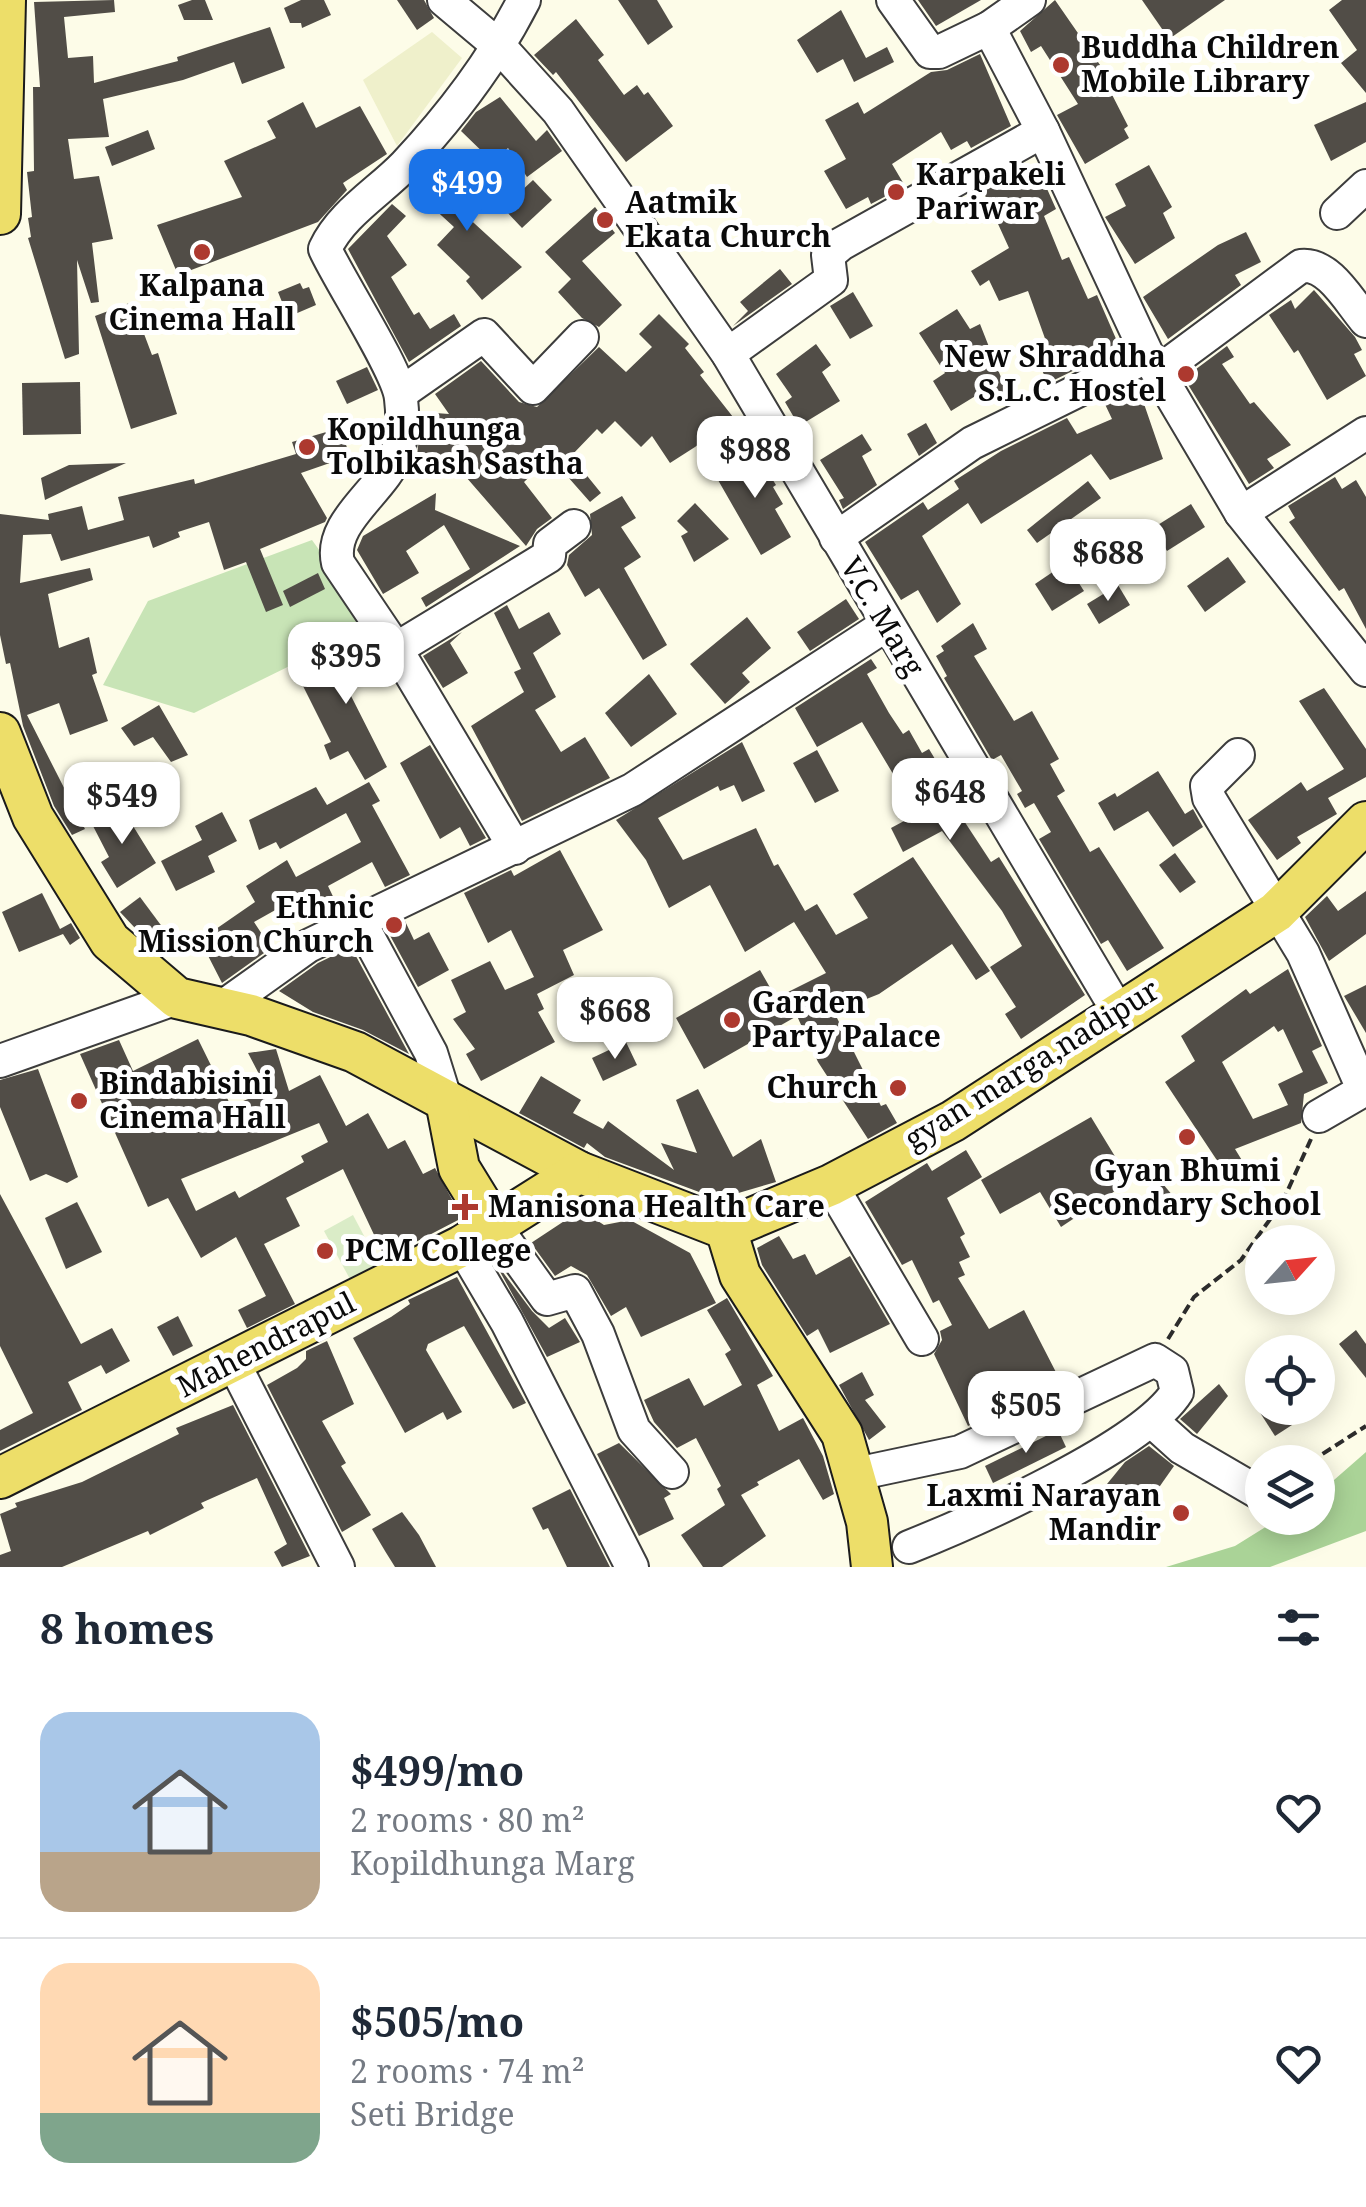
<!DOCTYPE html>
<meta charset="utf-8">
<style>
body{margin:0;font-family:"Noto Serif",serif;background:#f6f6f7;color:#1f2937;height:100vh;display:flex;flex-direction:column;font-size:38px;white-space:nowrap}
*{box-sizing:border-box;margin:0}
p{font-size:32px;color:#747a83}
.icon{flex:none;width:55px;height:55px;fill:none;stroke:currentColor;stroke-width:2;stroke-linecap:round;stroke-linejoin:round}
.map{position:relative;height:1567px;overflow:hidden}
.sheet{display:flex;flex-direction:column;background:#fff;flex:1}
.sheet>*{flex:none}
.needle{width:65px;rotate:63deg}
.controls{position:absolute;left:1245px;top:1225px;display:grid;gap:20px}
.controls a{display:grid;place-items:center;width:90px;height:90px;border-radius:50%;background:#fff;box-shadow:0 5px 25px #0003;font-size:50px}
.price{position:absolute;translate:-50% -85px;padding:0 22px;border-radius:20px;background:#fff;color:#222;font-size:32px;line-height:65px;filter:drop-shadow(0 2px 5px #0008)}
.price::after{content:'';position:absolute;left:50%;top:60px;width:30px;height:22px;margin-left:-15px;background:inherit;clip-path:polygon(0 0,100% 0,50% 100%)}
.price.active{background:#1a73e8;color:#fff}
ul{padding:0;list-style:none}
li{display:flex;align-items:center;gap:30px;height:250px;padding:0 40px}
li+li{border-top:2px solid #e0e1e3}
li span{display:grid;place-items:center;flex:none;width:280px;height:200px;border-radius:30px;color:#555}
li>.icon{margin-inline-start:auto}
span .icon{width:120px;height:120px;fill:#fffc;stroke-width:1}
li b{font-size:42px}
h2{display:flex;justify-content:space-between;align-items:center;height:120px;padding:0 40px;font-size:42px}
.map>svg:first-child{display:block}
.farmland{fill:#eff0cb}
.green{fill:#c8e4b6}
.forest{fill:#aad397}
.pitch{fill:#daecc7}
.building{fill:#514d47;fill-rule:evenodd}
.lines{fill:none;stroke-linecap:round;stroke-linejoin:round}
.minor-casing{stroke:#3d3d3d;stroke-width:36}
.major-casing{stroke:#1b1b1b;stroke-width:44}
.path{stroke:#2c2c2c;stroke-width:4;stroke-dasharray:10 5;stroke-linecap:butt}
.minor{stroke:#fff;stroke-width:32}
.major{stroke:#edde69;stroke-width:40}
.poi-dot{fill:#ad392f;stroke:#fff;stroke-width:4}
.labels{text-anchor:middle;stroke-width:10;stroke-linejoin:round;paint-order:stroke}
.poi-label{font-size:30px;font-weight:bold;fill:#0a0a0a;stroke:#fff;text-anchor:start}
.street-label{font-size:30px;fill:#0a0a0a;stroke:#fff}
</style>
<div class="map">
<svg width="1366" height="1567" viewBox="0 0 1366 1567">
<rect width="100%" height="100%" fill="#fdfce8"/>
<polygon class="farmland" points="432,32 462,58 397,146 363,80"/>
<polygon class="green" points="312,540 373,625 194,713 103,685 148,601"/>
<polygon class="forest" points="1366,1452 1366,1531 1270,1567 1166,1567 1235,1546 1280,1518 1318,1518 1318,1494"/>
<polygon class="pitch" points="353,1215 380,1266 351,1281 324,1231"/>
<g class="building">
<polygon points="114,0 115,12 64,17 68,58 93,56 94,83 178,61 177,57 270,27 285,68 242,84 234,62 183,80 103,99 109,137 68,139 74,179 99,176 113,239 92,243 99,302 91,303 77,260 79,354 65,359 28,238 31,237 28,218 32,217 27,172 34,171 33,87 40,87 34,2"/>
<polygon points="192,0 205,0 213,20 184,20 178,5"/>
<polygon points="301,0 324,0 331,15 302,28 301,23 290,23 284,8"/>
<polygon points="397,0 424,0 434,18 417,30"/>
<polygon points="618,0 657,0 673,27 648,45"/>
<polygon points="918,0 981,0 936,26"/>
<polygon points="1055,0 1107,75 1103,77 1128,126 1124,129 1129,138 1085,164 1057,115 1078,104 1041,46 1031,52 1020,31"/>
<polygon points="1142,0 1225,0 1169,39"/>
<polygon points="1342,0 1366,0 1366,93 1341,63 1357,50 1329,10"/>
<polygon points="841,10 866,58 887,47 894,62 854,82 843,59 817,73 797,40"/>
<polygon points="576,19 604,55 598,60 624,95 637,85 644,95 648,92 673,126 626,162 556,72 553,75 534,55"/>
<polygon points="980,54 1011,126 971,148 967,141 951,150 941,132 892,164 905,186 871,204 868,197 846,209 824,171 846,159 825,120 858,102 864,114 931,72 947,70"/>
<polygon points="500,97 536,141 547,130 562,151 527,177 508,148 493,162 461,131 476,112"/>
<polygon points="303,102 316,128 360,106 387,154 343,183 347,190 318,222 178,275 157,225 242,197 224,161 276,138 267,121"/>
<polygon points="1366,102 1366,142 1331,161 1314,125"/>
<polygon points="148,130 155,149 112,166 105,147"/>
<polygon points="439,157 468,183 451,202 522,267 482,300 466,281 470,277 437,245 454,227 418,194 433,178 425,172"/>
<polygon points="1036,164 1056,209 1044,216 1062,260 1069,257 1088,299 1097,295 1120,348 1048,383 1039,364 1052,358 1028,291 999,301 989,280 980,286 971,271 1009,248 983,191"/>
<polygon points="1149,165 1172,207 1163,213 1175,238 1135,264 1105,217 1126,206 1115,184"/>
<polygon points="533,180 552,200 522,228 503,208"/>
<polygon points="392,204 406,216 387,236 407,265 391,277 414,315 419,312 430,329 454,314 461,326 409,362 348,249"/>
<polygon points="595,207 615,233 582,261 622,305 599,327 582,318 558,292 571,279 545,252"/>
<polygon points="1246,232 1261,262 1235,275 1241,285 1168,339 1143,297 1218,245"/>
<polygon points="780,269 792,284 733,326 748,311 740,302"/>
<polygon points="300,283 303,289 309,287 316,305 288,317 278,292"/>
<polygon points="1314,290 1355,337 1362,350 1354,354 1366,376 1327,400 1298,350 1294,353 1269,315 1291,300 1295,309"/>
<polygon points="853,292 873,326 850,339 830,306"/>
<polygon points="132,302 152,355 158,353 177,414 131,429 95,316"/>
<polygon points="957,309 970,329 980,324 1008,395 986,402 982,392 951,411 933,381 945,373 919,333"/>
<polygon points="659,314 689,344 685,348 704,372 700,375 733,417 695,447 670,463 652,436 641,447 615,421 602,434 597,429 571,456 601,493 590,502 560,468 556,471 546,461 524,482 552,518 537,529 526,546 466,477 427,477 423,469 415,473 422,412 449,414 435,394 481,361 519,402 537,407 599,347 626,372 652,347 639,334"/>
<polygon points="816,344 831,365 822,372 840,401 799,426 785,402 792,397 776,374"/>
<polygon points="1227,346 1234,357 1222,364 1250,404 1254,402 1291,445 1267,459 1274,468 1249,484 1184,378"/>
<polygon points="367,367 378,390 347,404 336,381"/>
<polygon points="80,382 81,434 23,435 22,383"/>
<polygon points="1132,386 1139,402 1143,401 1163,459 1110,480 1091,454 981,524 968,503 922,536 961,604 937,623 918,590 901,600 865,542 923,502 928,510 959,489 954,481 1001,451 1067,418 1077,434 1112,419 1103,400"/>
<polygon points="926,423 937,443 919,456 907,434"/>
<polygon points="340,428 350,456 301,473 327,518 325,522 260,549 283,605 266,612 246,562 224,570 209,522 178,532 180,537 153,548 149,536 61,561 51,534 23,535 20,583 90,568 93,580 48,594 59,648 89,637 97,673 92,675 108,721 70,735 59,703 27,715 85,829 72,835 54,806 23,726 10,663 6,664 0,635 0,514 49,520 48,514 82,506 88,530 124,520 118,497 194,479 195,484 296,454 292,442"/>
<polygon points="862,434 872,450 862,456 877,485 843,509 839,500 844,498 820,460"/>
<polygon points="752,447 776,485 773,487 783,504 775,509 791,537 761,555 718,480"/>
<polygon points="126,463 72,487 45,500 41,478 69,465"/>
<polygon points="1335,477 1342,489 1356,480 1366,497 1366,629 1344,588 1339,591 1289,522 1295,518 1288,506"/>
<polygon points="1088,481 1101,498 1037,543 1027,530"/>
<polygon points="436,493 435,510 520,546 426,607 421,598 470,569 444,525 406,551 419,573 383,594 357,550 363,536"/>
<polygon points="622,496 636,518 621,527 641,557 624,568 667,645 643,660 599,588 585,597 567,565 569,555 592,535 590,514"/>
<polygon points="695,503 729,539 694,562 681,536 688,532 677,521"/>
<polygon points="1191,504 1205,527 1167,551 1153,528"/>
<polygon points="1228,557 1246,582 1205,612 1187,586"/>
<polygon points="1066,563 1084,591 1052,611 1035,584"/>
<polygon points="318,573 325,589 290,607 283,591"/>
<polygon points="1118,585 1130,605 1099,624 1087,604"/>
<polygon points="846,599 859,619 810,651 797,632"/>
<polygon points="507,605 519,629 549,612 561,634 533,653 556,697 535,710 561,752 585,737 610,778 522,821 471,726 524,692 514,672 521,669 494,613"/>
<polygon points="747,617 771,648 742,673 750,682 725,704 690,664"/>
<polygon points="973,623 987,649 974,656 1014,721 1032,711 1059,759 1050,764 1065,791 1057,796 1090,852 1099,847 1164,948 1127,971 1108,940 1101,944 1039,839 1051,832 1034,803 1025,808 1017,794 1022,791 1001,755 992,760 944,678 947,676 936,656 944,651 941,646"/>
<polygon points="462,632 450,643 468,673 443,688 423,656"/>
<polygon points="364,638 383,666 346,686 387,767 365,780 348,751 330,760 324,745 331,742 302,684 314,678 312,673 335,663 331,656"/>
<polygon points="871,659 877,668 867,674 889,713 903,734 909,730 922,753 929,749 956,794 949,798 991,862 999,857 1085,995 1021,1039 1005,1014 1016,1007 990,967 1022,946 1002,911 942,831 903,852 891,828 917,814 862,722 817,747 795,708"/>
<polygon points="649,674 677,714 631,747 605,713"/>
<polygon points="1324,688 1366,749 1366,777 1328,798 1337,814 1297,837 1301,843 1277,860 1248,820 1301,782 1307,791 1344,769 1299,701"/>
<polygon points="159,705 188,755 171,762 153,737 134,746 121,728"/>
<polygon points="742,742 765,791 742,802 734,785 720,791 718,786 658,818 683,860 756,828 774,866 778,864 805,911 817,904 836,935 868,918 853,894 913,857 990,971 976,980 952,944 879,994 834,1012 881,1106 886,1104 897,1123 868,1139 818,1062 797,1016 704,1069 676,1018 760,970 776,998 826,973 794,922 745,952 710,885 669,908 646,860 616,820"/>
<polygon points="430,745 486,838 470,846 460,827 440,839 400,763"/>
<polygon points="817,750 839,791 815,803 793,763"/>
<polygon points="1158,771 1185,814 1193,809 1203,827 1173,847 1148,811 1114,831 1098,803 1115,793 1117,797"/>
<polygon points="369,782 380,801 372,805 410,875 385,887 372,862 328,886 339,909 315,920 302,895 254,922 271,948 222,983 200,940 255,902 246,886 287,860 296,877 361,842 346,813 280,849 276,842 259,850 249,820 316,787 327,805"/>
<polygon points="120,805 156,863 117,888 101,862 109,857 93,826 102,823 99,816"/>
<polygon points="222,812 237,841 208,856 215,872 176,891 161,861 202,840 195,826"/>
<polygon points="560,850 603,930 563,950 574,975 537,994 544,1009 538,1012 555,1042 481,1081 466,1054 475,1049 453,1019 466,1012 451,980 490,961 505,990 534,977 511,930 488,943 464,893 511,870 514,876"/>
<polygon points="1175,853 1196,882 1180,893 1159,865"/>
<polygon points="1366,891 1366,934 1329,961 1305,917 1327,896 1338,911"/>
<polygon points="42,893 60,929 71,923 80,938 70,945 63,934 19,952 2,912"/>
<polygon points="140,897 166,932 150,944 120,912"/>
<polygon points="405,921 414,940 429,932 449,970 418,987 387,930"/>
<polygon points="351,947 409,1054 363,1030 313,1012 279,991 318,963"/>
<path d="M 1288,969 L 1322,1046 L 1312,1051 L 1328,1083 L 1304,1094 L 1301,1123 L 1235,1149 L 1251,1175 L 1234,1186 L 1165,1082 L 1195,1061 L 1181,1036 L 1246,989 L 1250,994 ZM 1274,1026 L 1278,1032 L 1283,1029 L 1303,1072 L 1278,1084 L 1288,1105 L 1253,1119 L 1222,1062 Z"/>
<polygon points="1366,985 1366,1033 1344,996"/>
<path d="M 198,1039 L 231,1106 L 268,1091 L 248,1053 L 276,1049 L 289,1091 L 320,1075 L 346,1126 L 368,1113 L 388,1149 L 405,1140 L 423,1174 L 435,1168 L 462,1218 L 385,1258 L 343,1169 L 286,1198 L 300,1226 L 264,1244 L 295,1304 L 247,1328 L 238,1310 L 266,1296 L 236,1237 L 201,1258 L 168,1198 L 148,1207 L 80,1054 L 119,1040 L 133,1071 ZM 319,1123 L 328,1142 L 301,1156 L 304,1162 L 239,1198 L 235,1191 L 196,1211 L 181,1179 Z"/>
<polygon points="626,1042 637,1065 603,1081 592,1058"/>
<polygon points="38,1069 78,1177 67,1183 46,1174 30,1181 0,1107 0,1080"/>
<polygon points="541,1076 581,1100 573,1113 603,1129 608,1121 674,1170 661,1143 697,1153 676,1100 698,1089 733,1157 761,1139 776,1182 718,1199 605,1157 587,1143 584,1148 519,1113"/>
<polygon points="1091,1117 1130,1181 1061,1227 1040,1192 1000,1214 981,1180"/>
<polygon points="966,1150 982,1177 947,1198 965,1234 960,1237 970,1257 959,1262 965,1275 958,1278 989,1329 1024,1310 1061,1382 968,1426 934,1354 942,1340 940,1331 952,1325 939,1300 933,1303 912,1260 902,1265 865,1202 927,1163 932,1171"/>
<polygon points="1163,1184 1178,1202 1158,1215 1146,1198"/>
<polygon points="0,1194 81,1344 112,1328 130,1361 106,1374 101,1365 68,1382 82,1410 0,1451 0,1430 33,1413 0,1346"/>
<polygon points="77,1202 102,1252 66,1269 45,1218"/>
<polygon points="581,1210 604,1225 630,1220 690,1253 716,1303 641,1337 626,1307 611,1316 587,1275 571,1266 555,1276 531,1243"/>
<polygon points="779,1236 793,1259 805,1254 816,1275 850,1256 890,1324 830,1353 818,1329 807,1336 762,1265 757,1248"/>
<polygon points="493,1259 532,1311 549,1328 565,1318 580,1342 547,1357"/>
<polygon points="457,1277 526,1403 513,1409 464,1326 428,1344 426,1350 462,1412 447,1420 443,1412 405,1433 353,1338 391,1317 410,1304 408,1300"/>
<polygon points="727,1298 773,1376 757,1385 779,1431 803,1418 823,1456 834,1494 823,1500 799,1459 757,1482 759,1485 741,1495 766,1536 722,1567 703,1567 681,1535 725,1505 717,1489 721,1486 696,1438 677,1448 654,1422 644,1400 689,1378 704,1406 742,1385 725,1354 731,1350 707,1310"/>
<polygon points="178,1316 193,1346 173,1356 157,1327"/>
<polygon points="1356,1330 1366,1344 1366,1378 1339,1344"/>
<polygon points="327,1341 354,1404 322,1421 346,1463 341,1466 371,1515 342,1532 267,1385 297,1368 306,1359 306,1351"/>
<polygon points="862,1372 874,1395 865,1400 886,1427 869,1440 839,1385"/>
<polygon points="1219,1384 1228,1396 1197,1434 1180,1419"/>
<polygon points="233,1405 310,1556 282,1567 274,1552 287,1544 257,1478 201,1503 204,1508 150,1535 148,1531 62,1567 0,1567 0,1555 11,1551 0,1514 17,1507 15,1503 82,1482 179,1434 176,1428"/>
<polygon points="1257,1408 1281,1408 1292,1425 1275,1436"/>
<polygon points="1058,1430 1066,1447 993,1483 985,1466"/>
<polygon points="619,1443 671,1494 664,1498 674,1519 639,1536 597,1454"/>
<polygon points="1149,1446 1174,1466 1141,1513 1107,1484 1125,1462"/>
<polygon points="570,1489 610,1567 567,1567 548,1528 543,1530 532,1508"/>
<polygon points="402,1512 419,1535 436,1567 395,1567 385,1551 372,1529"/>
</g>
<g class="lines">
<defs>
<g id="minor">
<polyline points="444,0 500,47 558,111 728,354 1119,1013"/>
<polyline points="893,0 930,52 939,52 989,28 1029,0"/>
<polyline points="989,28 1043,131 1148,356 1241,513 1366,670"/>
<polyline points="1337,213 1366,186"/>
<polyline points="728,354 831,280 828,255 841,244 1043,131"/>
<path d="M 1158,372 L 1301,266 C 1329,263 1349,301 1366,321"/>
<polyline points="401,393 484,335 533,388 582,337"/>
<polyline points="1241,513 1366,433"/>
<polyline points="836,538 972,443 1148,356"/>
<polyline points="396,649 549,556 550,544 574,526"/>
<polyline points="1238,755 1207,786 1209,798 1303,953 1360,1082 1362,1091 1319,1116"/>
<path d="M 515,848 L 396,649 L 338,563 C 328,521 384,491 397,453 C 403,436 403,416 401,399 C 399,372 340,282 325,249 C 341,214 379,192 405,165 C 451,116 494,59 524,0"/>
<polyline points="359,920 431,1053 446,1101"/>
<polyline points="221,1008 308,946 632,790 886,625"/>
<polyline points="0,1061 177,998"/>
<polyline points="831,1185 922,1339"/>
<polyline points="494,1225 547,1299 575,1291 598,1334 634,1430 672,1472"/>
<polyline points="462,1246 507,1322 632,1567"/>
<polyline points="233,1362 338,1567"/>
<polyline points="1152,1421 1182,1448 1261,1494"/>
<path d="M 856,1474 L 960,1452 L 1155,1360 L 1172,1371 L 1177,1392 C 1142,1447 974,1521 909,1547"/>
</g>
<g id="major">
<polyline points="0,214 5,0"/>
<polyline points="0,733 33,817 110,941 177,998 251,1015 355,1052 579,1172 726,1229"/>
<polyline points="446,1101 459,1168 494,1225"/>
<polyline points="726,1229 831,1185 953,1121 1276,912 1366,822"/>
<polyline points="726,1229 740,1275 842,1434 867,1522 872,1567"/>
<polyline points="0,1478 462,1246 579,1172"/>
</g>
</defs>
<use href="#minor" class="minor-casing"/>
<use href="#major" class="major-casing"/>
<g class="path">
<polyline points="1168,1339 1194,1297 1241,1260 1263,1229 1282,1203 1311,1139"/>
<polyline points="1310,1462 1366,1426"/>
</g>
<use href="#minor" class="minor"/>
<use href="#major" class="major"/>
</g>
<g class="poi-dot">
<circle cx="1061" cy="65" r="10"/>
<circle cx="896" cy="192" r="10"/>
<circle cx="605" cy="220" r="10"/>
<circle cx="202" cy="252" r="10"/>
<circle cx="1186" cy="374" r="10"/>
<circle cx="307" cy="447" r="10"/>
<circle cx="394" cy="925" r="10"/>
<circle cx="732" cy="1020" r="10"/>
<circle cx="898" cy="1088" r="10"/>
<circle cx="79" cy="1101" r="10"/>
<circle cx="1187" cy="1137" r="10"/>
<path d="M460 1192h10v10h10v10h-10v10h-10v-10h-10v-10h10z"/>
<circle cx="325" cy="1251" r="10"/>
<circle cx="1181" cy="1513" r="10"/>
</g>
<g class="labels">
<g class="poi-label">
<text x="1081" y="58">Buddha Children<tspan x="1081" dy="34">Mobile Library</tspan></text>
<text x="916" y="185">Karpakeli<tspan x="916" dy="34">Pariwar</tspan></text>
<text x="625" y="213">Aatmik<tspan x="625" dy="34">Ekata Church</tspan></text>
<text x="202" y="296" text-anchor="middle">Kalpana<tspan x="202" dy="34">Cinema Hall</tspan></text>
<text x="1166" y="367" text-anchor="end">New Shraddha<tspan x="1166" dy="34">S.L.C. Hostel</tspan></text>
<text x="327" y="440">Kopildhunga<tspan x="327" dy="34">Tolbikash Sastha</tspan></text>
<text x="374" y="918" text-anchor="end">Ethnic<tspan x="374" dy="34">Mission Church</tspan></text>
<text x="752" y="1013">Garden<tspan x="752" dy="34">Party Palace</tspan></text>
<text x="99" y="1094">Bindabisini<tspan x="99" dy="34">Cinema Hall</tspan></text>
<text x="878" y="1098" text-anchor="end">Church</text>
<text x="1187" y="1181" text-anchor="middle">Gyan Bhumi<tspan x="1187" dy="34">Secondary School</tspan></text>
<text x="488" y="1217">Manisona Health Care</text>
<text x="345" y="1261">PCM College</text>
<text x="1161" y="1506" text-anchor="end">Laxmi Narayan<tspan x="1161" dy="34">Mandir</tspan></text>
</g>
<g class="street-label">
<text transform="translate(882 617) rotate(59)" y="10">V.C. Marg</text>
<text transform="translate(1032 1065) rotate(-32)" y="10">gyan marga,nadipur</text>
<text transform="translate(266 1345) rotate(-27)" y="10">Mahendrapul</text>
</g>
</g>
</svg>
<div class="controls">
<a><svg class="needle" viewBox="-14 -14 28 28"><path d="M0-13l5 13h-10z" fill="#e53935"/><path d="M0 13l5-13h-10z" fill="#747a83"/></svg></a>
<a><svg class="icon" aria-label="locate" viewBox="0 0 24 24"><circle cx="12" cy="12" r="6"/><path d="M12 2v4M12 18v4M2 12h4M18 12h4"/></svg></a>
<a><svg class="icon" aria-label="layers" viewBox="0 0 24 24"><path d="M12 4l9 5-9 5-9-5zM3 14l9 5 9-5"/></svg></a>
</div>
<b class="price active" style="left:467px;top:234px">$499</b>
<b class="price" style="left:755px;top:501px">$988</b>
<b class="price" style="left:1108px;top:604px">$688</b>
<b class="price" style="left:346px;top:707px">$395</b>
<b class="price" style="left:950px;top:843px">$648</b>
<b class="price" style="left:122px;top:847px">$549</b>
<b class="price" style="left:615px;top:1062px">$668</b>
<b class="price" style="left:1026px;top:1456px">$505</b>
</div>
<section class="sheet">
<h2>8 homes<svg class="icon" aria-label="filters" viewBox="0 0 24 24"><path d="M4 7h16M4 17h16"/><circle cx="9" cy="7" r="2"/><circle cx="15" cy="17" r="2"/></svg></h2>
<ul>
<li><span style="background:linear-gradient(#a9c7e8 70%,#b9a48a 0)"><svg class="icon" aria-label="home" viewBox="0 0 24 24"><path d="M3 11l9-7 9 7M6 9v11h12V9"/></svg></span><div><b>$499/mo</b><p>2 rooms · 80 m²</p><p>Kopildhunga Marg</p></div><svg class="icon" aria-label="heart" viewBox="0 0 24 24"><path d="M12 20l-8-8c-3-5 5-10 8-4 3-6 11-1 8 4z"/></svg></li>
<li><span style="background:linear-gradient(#ffd9b3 75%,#7fa58c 0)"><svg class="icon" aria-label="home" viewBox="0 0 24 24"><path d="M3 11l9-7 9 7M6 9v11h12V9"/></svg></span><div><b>$505/mo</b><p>2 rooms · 74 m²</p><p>Seti Bridge</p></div><svg class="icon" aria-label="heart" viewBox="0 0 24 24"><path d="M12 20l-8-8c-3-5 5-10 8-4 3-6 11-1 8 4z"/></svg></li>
</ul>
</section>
